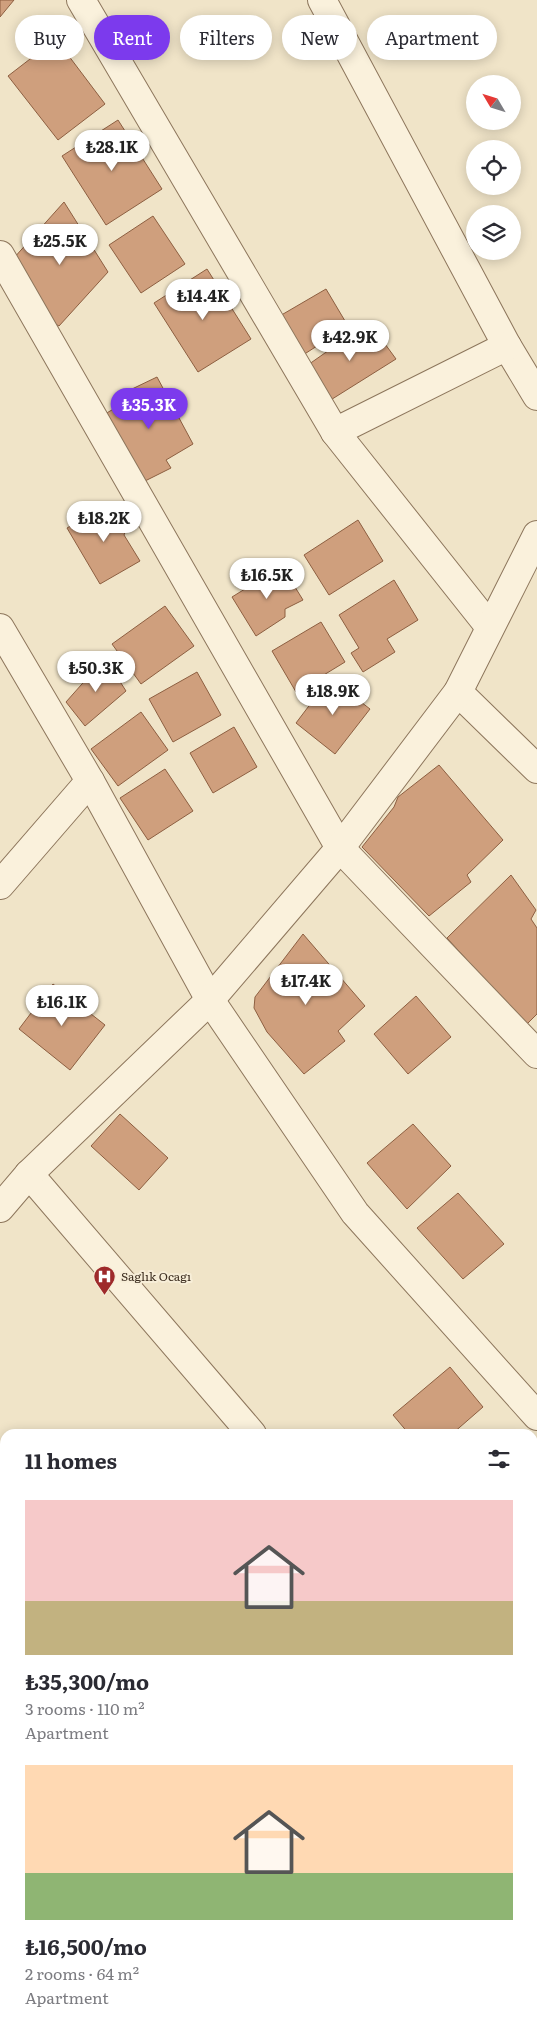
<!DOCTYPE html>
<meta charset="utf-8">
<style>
body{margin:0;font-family:Literata,serif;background:#f7f7f7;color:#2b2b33;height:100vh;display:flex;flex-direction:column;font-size:19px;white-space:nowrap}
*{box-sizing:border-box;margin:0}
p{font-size:16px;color:#7c7c81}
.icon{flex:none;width:28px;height:28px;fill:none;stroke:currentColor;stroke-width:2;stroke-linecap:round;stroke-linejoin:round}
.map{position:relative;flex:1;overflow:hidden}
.details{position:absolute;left:0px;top:1429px;width:538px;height:601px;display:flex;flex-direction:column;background:#fff;border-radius:15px 15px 0 0;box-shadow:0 2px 12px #0003}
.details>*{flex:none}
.banner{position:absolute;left:15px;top:15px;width:508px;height:45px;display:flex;gap:10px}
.needle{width:32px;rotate:308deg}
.controls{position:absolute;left:466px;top:75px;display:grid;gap:10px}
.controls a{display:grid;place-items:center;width:55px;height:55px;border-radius:50%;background:#fff;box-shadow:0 2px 12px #0003;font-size:25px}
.price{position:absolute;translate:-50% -42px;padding:0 11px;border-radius:18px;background:#fff;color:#222;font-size:16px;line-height:32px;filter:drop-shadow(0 1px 2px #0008)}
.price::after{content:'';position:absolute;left:50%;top:30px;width:15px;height:11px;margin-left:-8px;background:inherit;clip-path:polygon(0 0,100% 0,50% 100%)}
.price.selected{background:#7c3aed;color:#fff}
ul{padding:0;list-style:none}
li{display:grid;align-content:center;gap:10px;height:265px;padding:0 25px}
li span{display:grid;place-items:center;height:155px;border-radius:0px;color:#555}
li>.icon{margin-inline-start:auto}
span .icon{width:90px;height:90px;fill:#fffc;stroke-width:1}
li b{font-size:21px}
h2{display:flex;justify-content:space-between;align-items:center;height:60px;padding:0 25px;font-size:21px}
.tag{padding:0 18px;border-radius:22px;background:#fff;box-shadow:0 2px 12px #0003;font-size:18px;line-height:45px}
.tag.selected{background:#7c3aed;color:#fff}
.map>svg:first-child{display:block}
.building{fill:#cf9f7d;stroke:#8d5f41}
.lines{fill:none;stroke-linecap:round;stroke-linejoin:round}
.minor-casing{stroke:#8d765c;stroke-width:30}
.minor{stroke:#faf1dc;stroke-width:28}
.labels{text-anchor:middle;stroke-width:4;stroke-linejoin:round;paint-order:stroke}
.poi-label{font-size:12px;fill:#3d2e20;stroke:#f7eed8;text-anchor:start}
</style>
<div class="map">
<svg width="537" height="2029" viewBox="0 0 537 2029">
<rect width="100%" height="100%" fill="#f0e4c8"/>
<g class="building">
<polygon points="0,0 14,0 0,17"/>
<polygon points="56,39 105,104 58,140 8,76"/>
<polygon points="118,120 162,189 106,225 62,156"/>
<polygon points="64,202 108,272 59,326 46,319 13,259"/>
<polygon points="153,216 185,264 141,293 109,245"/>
<polygon points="207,269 251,339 198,372 154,303"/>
<polygon points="326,289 348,326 303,355 278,317"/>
<polygon points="369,322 396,359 329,401 305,367"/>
<polygon points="157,377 193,444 166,460 171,468 141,483 105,414 134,397 132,389"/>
<polygon points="112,502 127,527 124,535 140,561 100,584 67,528"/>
<polygon points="358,520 383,561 329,595 304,555"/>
<polygon points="282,566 303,600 285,609 285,617 256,636 232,597"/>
<polygon points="394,580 418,620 387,639 395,652 363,672 351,653 359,648 339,615"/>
<polygon points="165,606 194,646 141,684 112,644"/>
<polygon points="321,622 345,662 296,692 272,651"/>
<polygon points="105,658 126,691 85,726 66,702"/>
<polygon points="197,672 221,715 173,742 149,699"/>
<polygon points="330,678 370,709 335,754 296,723"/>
<polygon points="141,712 168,750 118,786 91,749"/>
<polygon points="234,727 257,767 213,793 190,753"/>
<polygon points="439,765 503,840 467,875 471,882 429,916 362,847 394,807 398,797"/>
<polygon points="165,769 193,811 148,840 120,798"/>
<polygon points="511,875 536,910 531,919 537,928 537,1014 526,1025 447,938"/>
<polygon points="303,934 365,1006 338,1031 345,1041 304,1074 267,1032 254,1008 255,997"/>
<polygon points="53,984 105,1025 70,1070 19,1029"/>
<polygon points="416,996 451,1037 408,1074 374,1034"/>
<polygon points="120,1114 168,1158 139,1190 91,1146"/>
<polygon points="413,1124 451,1166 407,1209 367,1163"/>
<polygon points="458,1193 504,1244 463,1279 417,1228"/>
<polygon points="450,1367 483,1407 452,1434 409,1434 393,1415"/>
<polygon points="537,1521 537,1581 532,1576 532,1525"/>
<polygon points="5,1836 5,1921 4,1922 0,1919 0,1840"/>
</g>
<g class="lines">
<defs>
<g id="minor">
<polyline points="81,0 335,432 489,626"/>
<polyline points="322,0 507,346 537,396"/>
<polyline points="0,255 340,848 537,1054"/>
<polyline points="335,432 507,346"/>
<polyline points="0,628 90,781 210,1000 355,1213 537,1416"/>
<polyline points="458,692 537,769"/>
<polyline points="0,885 90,781"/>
<polyline points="29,1174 252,1434"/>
<polyline points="0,1208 29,1174 210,1000 340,848 458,692 537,535"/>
<polyline points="0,1514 5,1519"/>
<polyline points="532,1762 537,1767"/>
<polyline points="532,1824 537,1819"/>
<polyline points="0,1825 5,1820"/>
<polyline points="0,1949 5,1951"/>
<polyline points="129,2025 135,2029"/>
<polyline points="324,2029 329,2025"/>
</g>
</defs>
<use href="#minor" class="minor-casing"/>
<use href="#minor" class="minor"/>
</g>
<defs>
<symbol id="hospital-pin" viewBox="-11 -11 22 30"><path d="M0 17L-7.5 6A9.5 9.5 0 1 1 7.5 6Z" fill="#9e2a2b" stroke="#f7eed8"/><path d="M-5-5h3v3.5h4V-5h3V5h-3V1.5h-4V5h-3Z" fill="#fff"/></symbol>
</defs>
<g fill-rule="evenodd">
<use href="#hospital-pin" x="92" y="1264" width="25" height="34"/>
</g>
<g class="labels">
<g class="poi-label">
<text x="121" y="1281">Saglık Ocagı</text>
</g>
</g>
</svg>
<div class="controls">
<a><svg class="needle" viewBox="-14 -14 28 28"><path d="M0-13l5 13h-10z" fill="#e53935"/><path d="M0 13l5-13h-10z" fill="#7c7c81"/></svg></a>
<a><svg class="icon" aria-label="locate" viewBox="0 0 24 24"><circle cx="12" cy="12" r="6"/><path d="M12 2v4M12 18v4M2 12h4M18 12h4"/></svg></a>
<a><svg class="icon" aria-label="layers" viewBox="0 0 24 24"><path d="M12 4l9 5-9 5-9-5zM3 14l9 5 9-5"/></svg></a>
</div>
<b class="price" style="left:112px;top:172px">₺28.1K</b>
<b class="price" style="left:60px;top:266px">₺25.5K</b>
<b class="price" style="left:203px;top:321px">₺14.4K</b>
<b class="price" style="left:350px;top:362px">₺42.9K</b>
<b class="price selected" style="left:149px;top:430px">₺35.3K</b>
<b class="price" style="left:104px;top:543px">₺18.2K</b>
<b class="price" style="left:267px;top:600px">₺16.5K</b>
<b class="price" style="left:96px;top:693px">₺50.3K</b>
<b class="price" style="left:333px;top:716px">₺18.9K</b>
<b class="price" style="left:306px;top:1006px">₺17.4K</b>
<b class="price" style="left:62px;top:1027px">₺16.1K</b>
<div class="banner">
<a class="tag">Buy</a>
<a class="tag selected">Rent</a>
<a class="tag">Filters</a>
<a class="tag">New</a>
<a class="tag">Apartment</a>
</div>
<section class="details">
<h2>11 homes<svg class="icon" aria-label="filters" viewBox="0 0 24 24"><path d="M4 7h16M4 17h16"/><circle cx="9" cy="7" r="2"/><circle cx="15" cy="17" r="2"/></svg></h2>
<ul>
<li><span style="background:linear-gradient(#f6c9c9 65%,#c2b280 0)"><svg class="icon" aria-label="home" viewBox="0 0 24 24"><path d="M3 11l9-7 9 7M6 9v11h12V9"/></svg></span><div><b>₺35,300/mo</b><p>3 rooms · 110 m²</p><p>Apartment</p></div></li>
<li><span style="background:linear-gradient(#ffd9b3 70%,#8fb573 0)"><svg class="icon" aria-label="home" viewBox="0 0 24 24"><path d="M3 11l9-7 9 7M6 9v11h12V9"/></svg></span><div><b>₺16,500/mo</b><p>2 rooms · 64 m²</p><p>Apartment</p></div></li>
</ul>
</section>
</div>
